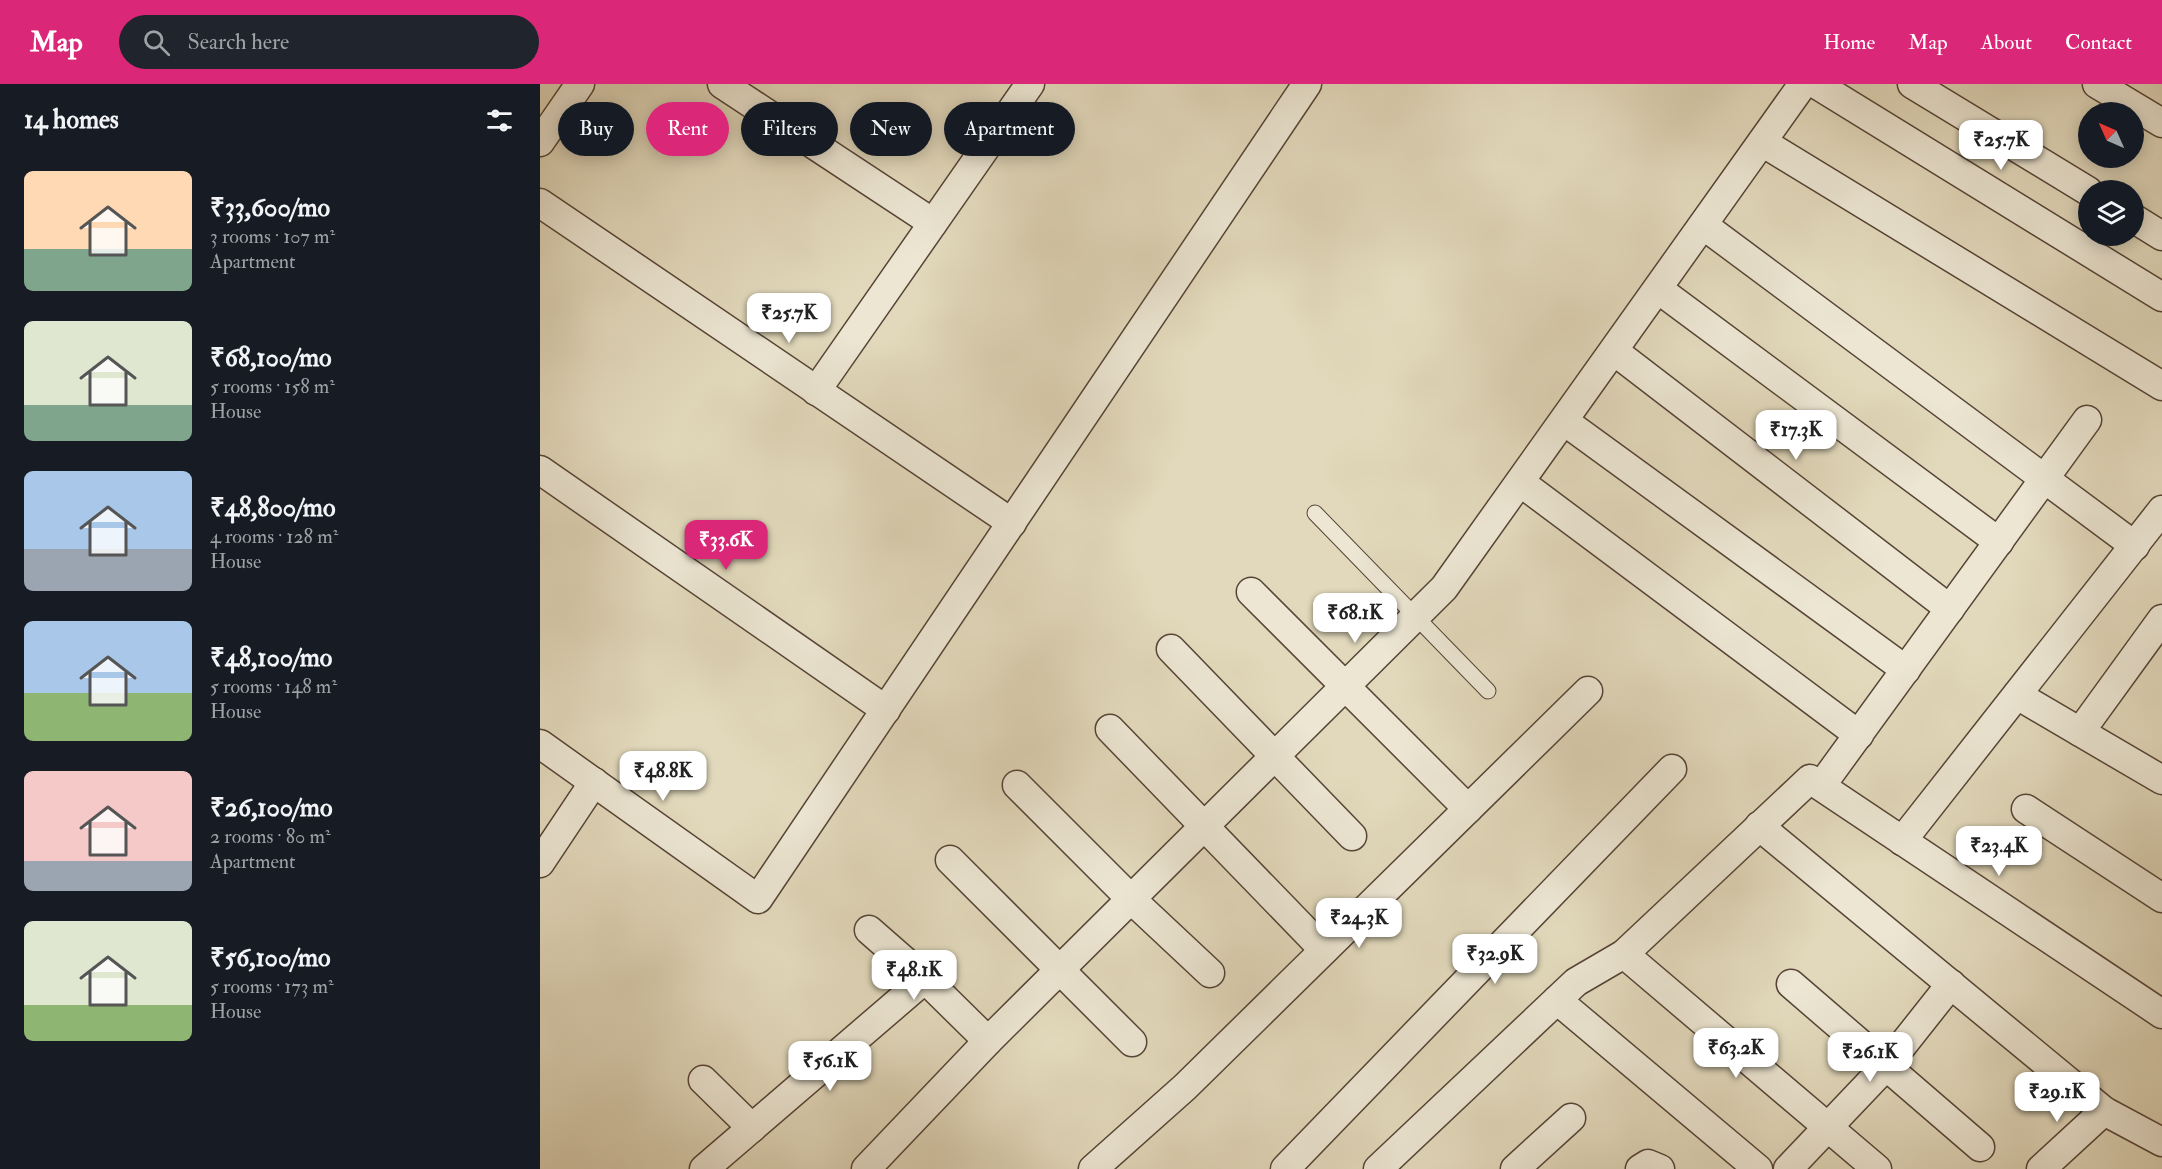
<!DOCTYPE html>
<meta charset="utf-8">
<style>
body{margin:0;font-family:"IM FELL Double Pica",serif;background:#20242c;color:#f1f3f6;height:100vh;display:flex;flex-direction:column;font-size:22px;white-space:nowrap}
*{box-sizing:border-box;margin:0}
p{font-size:20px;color:#9ea1a6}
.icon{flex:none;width:33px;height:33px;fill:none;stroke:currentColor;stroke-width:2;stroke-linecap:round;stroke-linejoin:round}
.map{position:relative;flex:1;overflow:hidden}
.drawer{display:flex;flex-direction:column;background:#171b24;width:540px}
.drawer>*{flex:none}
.banner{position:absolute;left:18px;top:18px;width:570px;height:54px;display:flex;gap:12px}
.needle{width:39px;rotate:315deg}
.buttons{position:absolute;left:1538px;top:18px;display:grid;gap:12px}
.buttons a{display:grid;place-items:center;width:66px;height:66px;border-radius:50%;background:#171b24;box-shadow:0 3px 15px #0003;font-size:30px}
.price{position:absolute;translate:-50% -51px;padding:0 14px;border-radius:12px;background:#fff;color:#222;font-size:20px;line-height:39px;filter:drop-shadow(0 2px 3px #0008)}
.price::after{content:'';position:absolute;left:50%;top:36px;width:18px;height:14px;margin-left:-9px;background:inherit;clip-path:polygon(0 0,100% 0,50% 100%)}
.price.selected{background:#db2777;color:#fff}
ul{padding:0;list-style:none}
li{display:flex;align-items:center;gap:18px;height:150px;padding:0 24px}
li span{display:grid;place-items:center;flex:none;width:168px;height:120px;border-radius:9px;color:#555}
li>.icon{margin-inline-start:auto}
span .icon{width:72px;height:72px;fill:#fffc;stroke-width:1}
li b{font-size:26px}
h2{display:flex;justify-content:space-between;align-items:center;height:72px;padding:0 24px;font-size:26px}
.pill{padding:0 21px;border-radius:27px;background:#171b24;box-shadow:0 3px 15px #0003;font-size:21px;line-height:54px}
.pill.selected{background:#db2777;color:#fff}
header{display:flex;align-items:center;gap:36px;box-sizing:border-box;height:84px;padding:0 30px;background:#db2777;color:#fff}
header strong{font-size:28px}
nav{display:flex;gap:33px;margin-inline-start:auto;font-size:21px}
.search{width:420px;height:54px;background:#20242c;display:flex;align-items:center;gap:15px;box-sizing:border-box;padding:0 21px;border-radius:33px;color:#9ea1a6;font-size:22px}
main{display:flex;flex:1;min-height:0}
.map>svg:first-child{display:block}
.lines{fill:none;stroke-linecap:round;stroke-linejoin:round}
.service-casing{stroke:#564436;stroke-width:17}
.minor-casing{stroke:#564436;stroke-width:31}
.service{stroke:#ece6d3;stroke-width:15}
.minor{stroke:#ece6d3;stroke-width:28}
</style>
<header>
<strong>Map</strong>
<div class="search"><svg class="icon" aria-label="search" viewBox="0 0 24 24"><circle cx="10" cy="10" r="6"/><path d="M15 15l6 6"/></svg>Search here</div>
<nav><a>Home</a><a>Map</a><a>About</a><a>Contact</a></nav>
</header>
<main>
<section class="drawer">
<h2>14 homes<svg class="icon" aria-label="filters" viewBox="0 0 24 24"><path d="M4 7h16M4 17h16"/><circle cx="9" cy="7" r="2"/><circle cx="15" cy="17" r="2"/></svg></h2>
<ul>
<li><span style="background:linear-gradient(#ffd9b3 65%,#7fa58c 0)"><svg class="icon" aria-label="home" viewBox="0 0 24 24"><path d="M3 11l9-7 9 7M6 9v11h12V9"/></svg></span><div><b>₹33,600/mo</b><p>3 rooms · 107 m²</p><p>Apartment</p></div></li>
<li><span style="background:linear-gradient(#dfe7d0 70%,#7fa58c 0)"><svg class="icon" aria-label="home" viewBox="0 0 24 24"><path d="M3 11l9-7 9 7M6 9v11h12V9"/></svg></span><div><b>₹68,100/mo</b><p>5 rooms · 158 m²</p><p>House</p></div></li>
<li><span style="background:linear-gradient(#a9c7e8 65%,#9aa5b1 0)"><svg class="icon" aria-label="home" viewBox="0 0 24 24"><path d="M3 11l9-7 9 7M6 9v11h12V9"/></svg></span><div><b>₹48,800/mo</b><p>4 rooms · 128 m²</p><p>House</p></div></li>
<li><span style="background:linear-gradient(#a9c7e8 60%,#8fb573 0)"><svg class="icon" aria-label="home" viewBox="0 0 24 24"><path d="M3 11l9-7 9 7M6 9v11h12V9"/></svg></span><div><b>₹48,100/mo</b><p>5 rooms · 148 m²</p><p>House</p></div></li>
<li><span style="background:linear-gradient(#f6c9c9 75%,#9aa5b1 0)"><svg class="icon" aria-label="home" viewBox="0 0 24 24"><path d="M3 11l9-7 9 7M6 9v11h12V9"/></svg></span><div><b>₹26,100/mo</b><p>2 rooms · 80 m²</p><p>Apartment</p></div></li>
<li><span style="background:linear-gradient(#dfe7d0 70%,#8fb573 0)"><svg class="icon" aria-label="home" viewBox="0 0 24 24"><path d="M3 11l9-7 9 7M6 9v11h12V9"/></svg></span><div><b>₹56,100/mo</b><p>5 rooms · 173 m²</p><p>House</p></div></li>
</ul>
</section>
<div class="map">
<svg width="1622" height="1085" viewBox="0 0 1622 1085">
<rect width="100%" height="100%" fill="#e2d9bc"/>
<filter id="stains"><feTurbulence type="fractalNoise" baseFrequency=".00333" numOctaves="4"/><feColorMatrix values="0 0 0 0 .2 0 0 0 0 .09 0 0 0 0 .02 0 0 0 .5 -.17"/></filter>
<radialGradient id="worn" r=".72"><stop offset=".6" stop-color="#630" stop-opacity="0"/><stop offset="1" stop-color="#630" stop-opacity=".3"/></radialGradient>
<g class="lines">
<defs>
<polyline id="service" points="775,429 948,607"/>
<g id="minor">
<polyline points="182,0 393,139"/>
<polyline points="1276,0 1622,213"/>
<polyline points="1372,0 1548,107"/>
<polyline points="1557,0 1622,39"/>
<polyline points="0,58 40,0"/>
<polyline points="1222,58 1622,302"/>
<polyline points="0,119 472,439"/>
<polyline points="1593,134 1622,152"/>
<polyline points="1163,141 1595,462"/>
<polyline points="1118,205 1459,458"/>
<polyline points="1074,267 1410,525"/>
<polyline points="276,307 490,0"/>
<polyline points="1024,337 1366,586"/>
<polyline points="0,386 346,626"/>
<polyline points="980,398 1319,651"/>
<polyline points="711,508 928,725"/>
<polyline points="631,565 812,752"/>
<polyline points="1477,611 1622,696"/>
<polyline points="570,645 784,866"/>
<polyline points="1540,648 1622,535"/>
<polyline points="0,660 218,815 767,0"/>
<polyline points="477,701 591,815 670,889"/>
<polyline points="1281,702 1547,336"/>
<polyline points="1486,725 1622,814"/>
<polyline points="1219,742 1564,1027 1622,1058"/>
<polyline points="1362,757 1622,426"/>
<polyline points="410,776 592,958"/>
<polyline points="0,779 54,698"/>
<polyline points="329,846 385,895 448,957"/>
<polyline points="1084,870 1337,1085"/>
<polyline points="1251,900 1440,1063"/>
<polyline points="1017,916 1218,1085"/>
<polyline points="163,996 212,1044"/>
<polyline points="164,1085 385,895"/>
<polyline points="326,1085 448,957 904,504 1263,0"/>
<polyline points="553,1085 645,1003 1048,607"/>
<polyline points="745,1085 1132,685"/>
<polyline points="838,1085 1036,898 1084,870 1270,695 1622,930"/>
<polyline points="975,1085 1031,1034"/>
<polyline points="1100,1085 1108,1080 1120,1085"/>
<polyline points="1248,1085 1346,982 1411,900"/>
<polyline points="1501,1085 1564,1027"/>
</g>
</defs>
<use href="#service" class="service-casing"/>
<use href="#minor" class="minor-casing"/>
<use href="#service" class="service"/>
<use href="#minor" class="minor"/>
</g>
<rect width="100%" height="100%" filter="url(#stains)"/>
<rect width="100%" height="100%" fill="url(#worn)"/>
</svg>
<div class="buttons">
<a><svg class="needle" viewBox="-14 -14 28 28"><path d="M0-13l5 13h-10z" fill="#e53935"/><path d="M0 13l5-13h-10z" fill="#9ea1a6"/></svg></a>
<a><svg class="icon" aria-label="layers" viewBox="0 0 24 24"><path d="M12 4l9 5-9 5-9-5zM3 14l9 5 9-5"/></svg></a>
</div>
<b class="price" style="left:1461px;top:87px">₹25.7K</b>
<b class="price" style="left:249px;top:260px">₹25.7K</b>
<b class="price" style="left:1256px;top:377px">₹17.3K</b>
<b class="price selected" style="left:186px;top:487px">₹33.6K</b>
<b class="price" style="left:815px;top:560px">₹68.1K</b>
<b class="price" style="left:123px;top:718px">₹48.8K</b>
<b class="price" style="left:1459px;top:793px">₹23.4K</b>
<b class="price" style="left:819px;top:865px">₹24.3K</b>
<b class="price" style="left:955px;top:901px">₹32.9K</b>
<b class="price" style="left:374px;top:917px">₹48.1K</b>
<b class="price" style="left:1196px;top:995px">₹63.2K</b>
<b class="price" style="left:1330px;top:999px">₹26.1K</b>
<b class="price" style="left:290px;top:1008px">₹56.1K</b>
<b class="price" style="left:1517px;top:1039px">₹29.1K</b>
<div class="banner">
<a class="pill">Buy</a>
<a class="pill selected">Rent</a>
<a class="pill">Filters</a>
<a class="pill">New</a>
<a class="pill">Apartment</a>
</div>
</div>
</main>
